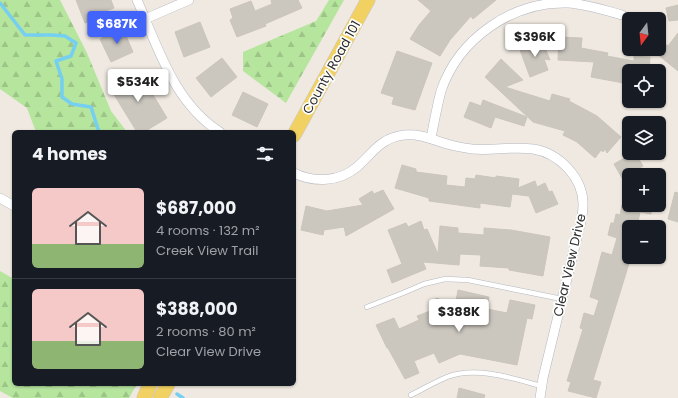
<!DOCTYPE html>
<meta charset="utf-8">
<style>
body{margin:0;font-family:Poppins,sans-serif;background:#20242c;color:#f1f3f6;height:100vh;display:flex;flex-direction:column;font-size:15px;white-space:nowrap}
*{box-sizing:border-box;margin:0}
p{font-size:13px;color:#9ea1a6}
.icon{flex:none;width:22px;height:22px;fill:none;stroke:currentColor;stroke-width:2;stroke-linecap:round;stroke-linejoin:round}
.map{position:relative;flex:1;overflow:hidden}
.details{position:absolute;left:12px;top:130px;width:284px;height:256px;display:flex;flex-direction:column;background:#171b24;border-radius:6px;box-shadow:0 1px 3px #0004}
.details>*{flex:none}
.needle{width:26px;rotate:195deg}
.tools{position:absolute;left:622px;top:12px;display:grid;gap:8px}
.tools a{display:grid;place-items:center;width:44px;height:44px;border-radius:6px;background:#171b24;box-shadow:0 1px 3px #0004;font-size:20px}
.price{position:absolute;translate:-50% -34px;padding:0 9px;border-radius:4px;background:#fff;color:#222;font-size:13px;line-height:26px;filter:drop-shadow(0 1px 2px #0008)}
.price::after{content:'';position:absolute;left:50%;top:24px;width:12px;height:9px;margin-left:-6px;background:inherit;clip-path:polygon(0 0,100% 0,50% 100%)}
.price.selected{background:#4264fb;color:#fff}
ul{padding:0;list-style:none}
li{display:flex;align-items:center;gap:12px;height:100px;padding:0 20px}
li+li{border-top:1px solid #363941}
li span{display:grid;place-items:center;flex:none;width:112px;height:80px;border-radius:6px;color:#555}
li>.icon{margin-inline-start:auto}
span .icon{width:48px;height:48px;fill:#fffc;stroke-width:1}
li b{font-size:17px}
h2{display:flex;justify-content:space-between;align-items:center;height:48px;padding:0 20px;font-size:17px}
.map>svg:first-child{display:block}
.forest{fill:url(#forest-firs)}
.lines{fill:none;stroke-linecap:round;stroke-linejoin:round}
.stream{stroke:#75cff0;stroke-width:3.5}
.building{fill:#cbc7bf;stroke:#cbc5ba}
.lane-casing{stroke:#b4b7c1;stroke-width:5.5}
.street-casing{stroke:#b4b7c1;stroke-width:10}
.primary-casing{stroke:#c9c9c9;stroke-width:15}
.lane{stroke:#fff;stroke-width:4.5}
.street{stroke:#fff;stroke-width:9}
.primary{stroke:#f2d163;stroke-width:14}
.labels{text-anchor:middle;stroke-width:3.5;stroke-linejoin:round;paint-order:stroke}
.street-label{font-size:13px;fill:#2e2e2e;stroke:#fff}
</style>
<div class="map">
<svg width="678" height="398" viewBox="0 0 678 398">
<defs>
<pattern id="forest-firs" width="22" height="20" patternUnits="userSpaceOnUse"><rect width="22" height="20" fill="#b6e59e"/><path d="M5 1l3.5 6h-7zM16 11l3.5 6h-7z" fill="#9dc588"/></pattern>
</defs>
<rect width="100%" height="100%" fill="#efe9e1"/>
<g class="forest">
<polygon points="0,0 60,0 87,53 111,111 127,132 36,132 27,108 0,89"/>
<polygon points="329,0 344,0 286,103 243,71 243,52 316,21"/>
<polygon points="0,271 14,279 14,384 137,384 129,398 13,398 0,391"/>
</g>
<g class="lines">
<g class="stream">
<polyline points="0,3 25,35 52,35 65,36 76,43 71,56 56,61 62,79 62,97 72,104 91,107 99,132"/>
<polyline points="177,394 183,398"/>
</g>
</g>
<g class="building">
<polygon points="76,0 111,0 114,8 105,11 106,14 85,23"/>
<polygon points="271,0 298,0 302,8 265,24 266,26 237,37 230,20 233,18 230,9 251,1 255,11 272,4"/>
<polygon points="418,0 496,0 473,19 471,16 450,40 440,56 410,39 419,25 431,11"/>
<polygon points="678,5 678,20 669,21 666,8"/>
<polygon points="200,22 210,47 184,57 175,32"/>
<polygon points="123,29 133,52 111,62 100,39"/>
<polygon points="678,33 678,71 657,54 665,44 668,46"/>
<polygon points="559,37 582,38 581,48 608,53 607,56 634,61 634,56 650,57 649,71 629,71 629,84 591,77 594,62 558,60"/>
<polygon points="541,38 550,60 544,59 548,70 530,77 520,50 528,47 527,44"/>
<polygon points="397,51 432,63 415,110 392,104 394,97 381,93"/>
<polygon points="222,58 237,77 211,97 196,78"/>
<polygon points="501,59 523,80 505,87 550,101 552,94 570,99 569,101 597,116 621,137 607,153 605,149 603,152 601,150 595,158 577,142 563,135 565,131 533,122 485,77"/>
<polygon points="138,70 167,118 144,132 137,132 110,88"/>
<polygon points="243,92 268,104 257,127 232,115"/>
<polygon points="483,100 527,117 524,126 495,117 491,128 464,117 470,102 481,106"/>
<polygon points="633,153 635,153 643,166 622,178 614,164"/>
<polygon points="402,165 416,169 416,172 447,176 446,185 465,187 466,178 475,179 476,175 496,178 496,176 519,179 518,188 535,181 537,187 545,183 549,192 552,191 558,204 536,213 529,196 512,194 510,207 480,203 480,208 429,201 429,198 395,188"/>
<polygon points="383,190 394,209 346,236 344,227 324,230 323,235 301,230 306,206 327,211 363,205 359,199 372,191 374,194"/>
<polygon points="675,192 678,193 678,222 668,219"/>
<polygon points="622,205 652,205 651,214 640,212 637,227 629,227 629,257 631,257 593,380 601,382 596,398 568,391 571,382 567,381 583,329 580,328 584,313 594,316 599,300 590,297 602,252 612,255 617,238 608,235 611,223 614,223 616,214 620,215"/>
<polygon points="421,221 424,230 427,229 438,254 440,226 458,228 458,233 484,235 484,228 511,230 550,237 543,276 509,270 509,268 480,266 481,255 460,254 459,265 423,262 426,269 392,283 387,270 402,264 388,230 406,223 408,227"/>
<polygon points="458,290 489,297 487,309 507,313 510,300 535,305 532,319 527,318 517,365 460,354 439,363 434,353 414,361 419,373 405,379 388,348 387,348 376,325 394,318 399,329 419,320 417,316 433,310 429,302 438,298 442,306 456,301"/>
<polygon points="459,388 485,395 484,398 457,398"/>
</g>
<g class="lines">
<defs>
<g id="lane">
<polyline points="367,307 403,293 424,284 445,279 468,280 562,299"/>
<path d="M 411,395 C 423,389 435,382 447,377 C 476,366 512,378 541,386"/>
</g>
<g id="street">
<path d="M 137,0 C 158,47 174,103 220,132"/>
<polyline points="145,19 189,0"/>
<path d="M 431,138 C 434,123 437,106 441,91 C 459,38 513,1 568,3 C 586,4 604,10 622,15"/>
<path d="M 294,173 C 314,183 339,182 357,167 C 373,153 380,138 404,135 C 421,133 435,141 451,145 C 458,147 465,148 472,149 C 492,151 513,146 533,149 C 559,153 584,178 583,206 C 583,211 582,216 581,221 L 543,378 L 540,398"/>
<polyline points="0,198 14,206"/>
</g>
<g id="primary">
<polyline points="294,135 368,0"/>
<polyline points="144,398 150,384"/>
<polyline points="160,398 168,384"/>
</g>
</defs>
<use href="#lane" class="lane-casing"/>
<use href="#street" class="street-casing"/>
<use href="#primary" class="primary-casing"/>
<use href="#lane" class="lane"/>
<use href="#street" class="street"/>
<use href="#primary" class="primary"/>
</g>
<g class="labels">
<g class="street-label">
<text transform="translate(331 67) rotate(-61)" y="5">County Road 101</text>
<text transform="translate(569 265) rotate(-77)" y="5">Clear View Drive</text>
</g>
</g>
</svg>
<div class="tools">
<a><svg class="needle" viewBox="-14 -14 28 28"><path d="M0-13l5 13h-10z" fill="#e53935"/><path d="M0 13l5-13h-10z" fill="#9ea1a6"/></svg></a>
<a><svg class="icon" aria-label="locate" viewBox="0 0 24 24"><circle cx="12" cy="12" r="6"/><path d="M12 2v4M12 18v4M2 12h4M18 12h4"/></svg></a>
<a><svg class="icon" aria-label="layers" viewBox="0 0 24 24"><path d="M12 4l9 5-9 5-9-5zM3 14l9 5 9-5"/></svg></a>
<a>+</a>
<a>−</a>
</div>
<b class="price selected" style="left:117px;top:45px">$687K</b>
<b class="price" style="left:535px;top:58px">$396K</b>
<b class="price" style="left:138px;top:103px">$534K</b>
<b class="price" style="left:459px;top:333px">$388K</b>
<section class="details">
<h2>4 homes<svg class="icon" aria-label="filters" viewBox="0 0 24 24"><path d="M4 7h16M4 17h16"/><circle cx="9" cy="7" r="2"/><circle cx="15" cy="17" r="2"/></svg></h2>
<ul>
<li><span style="background:linear-gradient(#f6c9c9 70%,#8fb573 0)"><svg class="icon" aria-label="home" viewBox="0 0 24 24"><path d="M3 11l9-7 9 7M6 9v11h12V9"/></svg></span><div><b>$687,000</b><p>4 rooms · 132 m²</p><p>Creek View Trail</p></div></li>
<li><span style="background:linear-gradient(#f6c9c9 65%,#8fb573 0)"><svg class="icon" aria-label="home" viewBox="0 0 24 24"><path d="M3 11l9-7 9 7M6 9v11h12V9"/></svg></span><div><b>$388,000</b><p>2 rooms · 80 m²</p><p>Clear View Drive</p></div></li>
</ul>
</section>
</div>
